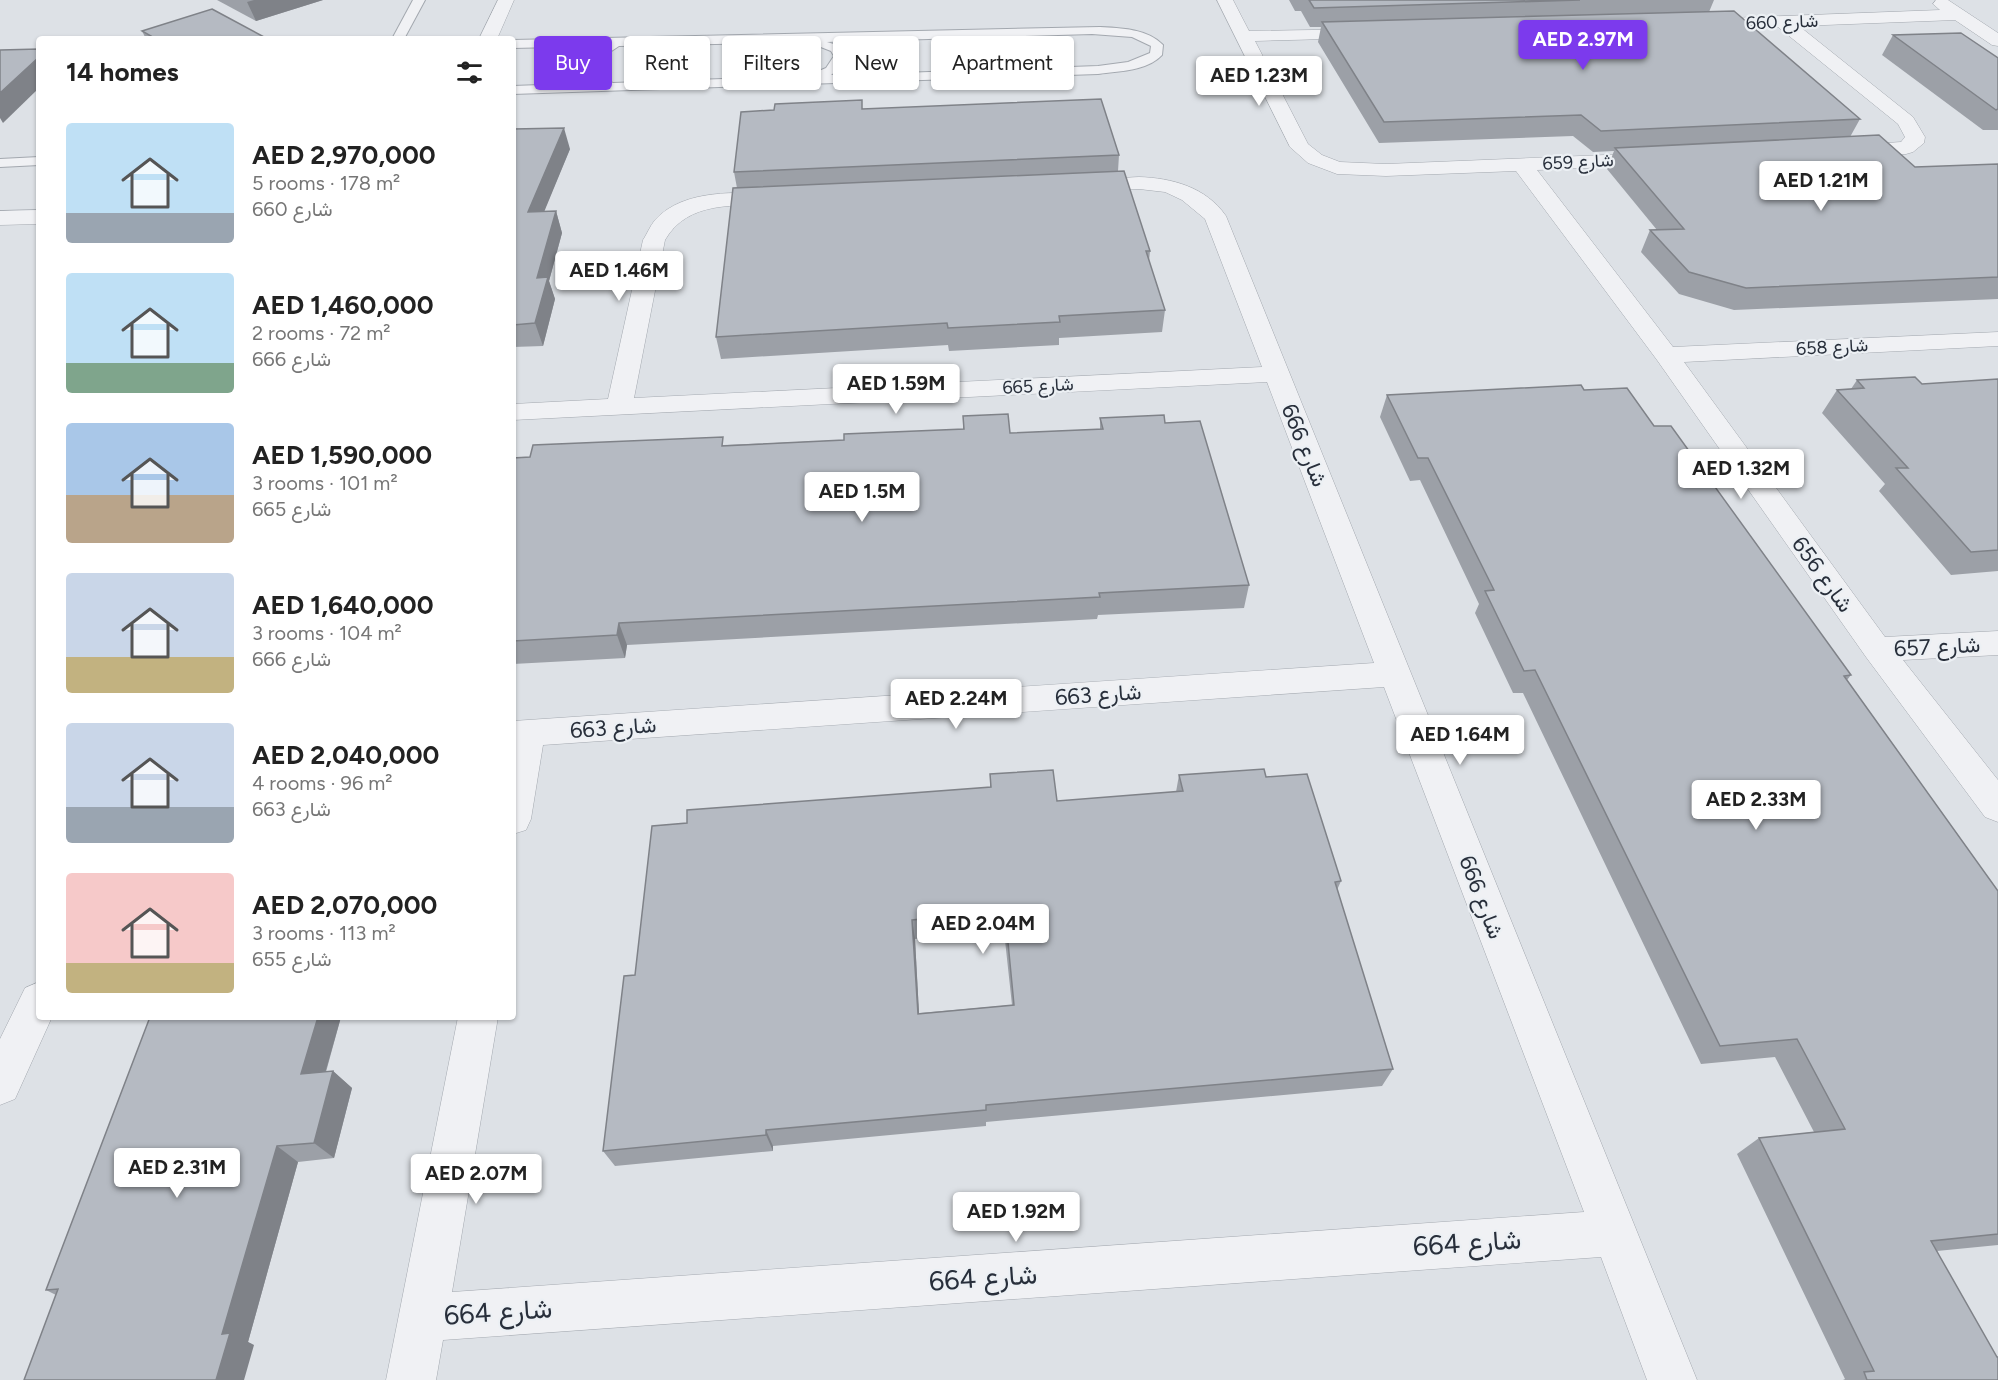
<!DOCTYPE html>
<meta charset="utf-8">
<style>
body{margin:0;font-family:Figtree,Vazirmatn,sans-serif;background:#f6f6f6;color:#222;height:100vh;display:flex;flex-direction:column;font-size:22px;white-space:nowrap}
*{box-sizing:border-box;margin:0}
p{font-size:20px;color:#767676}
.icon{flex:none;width:33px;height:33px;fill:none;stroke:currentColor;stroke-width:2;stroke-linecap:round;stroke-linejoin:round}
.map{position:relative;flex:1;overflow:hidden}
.sheet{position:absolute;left:36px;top:36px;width:480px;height:984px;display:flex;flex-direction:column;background:#fff;border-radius:6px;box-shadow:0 2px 4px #0004}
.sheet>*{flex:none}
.banner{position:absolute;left:534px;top:36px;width:570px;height:54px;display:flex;gap:12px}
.price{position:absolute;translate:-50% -51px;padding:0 14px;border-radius:6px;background:#fff;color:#222;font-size:20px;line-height:39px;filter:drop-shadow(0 2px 3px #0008)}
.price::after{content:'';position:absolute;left:50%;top:36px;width:18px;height:14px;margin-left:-9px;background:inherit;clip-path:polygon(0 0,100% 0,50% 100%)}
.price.on{background:#7c3aed;color:#fff}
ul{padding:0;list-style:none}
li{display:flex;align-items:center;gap:18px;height:150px;padding:0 30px}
li span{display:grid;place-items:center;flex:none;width:168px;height:120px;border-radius:6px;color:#555}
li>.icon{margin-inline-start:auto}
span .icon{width:72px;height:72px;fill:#fffc;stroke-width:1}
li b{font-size:26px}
h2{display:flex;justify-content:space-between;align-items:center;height:72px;padding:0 30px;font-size:26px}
.chip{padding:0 21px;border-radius:6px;background:#fff;box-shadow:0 2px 4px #0004;font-size:21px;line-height:54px}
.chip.on{background:#7c3aed;color:#fff}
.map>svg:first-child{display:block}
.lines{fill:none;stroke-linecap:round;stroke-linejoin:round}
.lane-casing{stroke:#a3a8af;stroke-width:2}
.street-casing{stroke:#a3a8af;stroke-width:1}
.lane{fill:#f0f1f4;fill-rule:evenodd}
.street{fill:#f0f1f4;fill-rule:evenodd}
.wall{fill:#9ca0a7;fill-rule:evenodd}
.shaded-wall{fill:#7f8288}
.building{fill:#b5bac2;stroke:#7f8288;stroke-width:1.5;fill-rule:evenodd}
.labels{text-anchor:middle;stroke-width:4.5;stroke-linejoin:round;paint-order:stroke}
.far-street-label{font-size:18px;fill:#282f3b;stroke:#ecf0f4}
.street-label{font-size:22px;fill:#282f3b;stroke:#ecf0f4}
.near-street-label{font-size:27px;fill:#282f3b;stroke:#ecf0f4}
</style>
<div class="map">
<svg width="1998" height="1380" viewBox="0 0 1998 1380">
<rect width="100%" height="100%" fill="#dde1e6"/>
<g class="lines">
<defs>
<g id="lane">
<polygon points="413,0 425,0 404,39 392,39"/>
<path d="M 1100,27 C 1121,28 1148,29 1163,45 L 1162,55 C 1147,71 1119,71 1098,74 L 513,94 L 513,86 L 595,83 L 586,75 L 584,64 L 589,56 L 600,46 L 513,48 L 513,40 ZM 1092,34 L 1132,37 L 1151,46 L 1150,53 L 1128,62 L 1098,66 L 902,73 L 886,65 L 881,56 L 884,47 L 896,40 ZM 878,40 L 873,45 L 869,56 L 877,70 L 884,73 L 831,75 L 841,67 L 846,56 L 840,46 L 827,42 ZM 808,42 L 831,51 L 834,56 L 826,68 L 807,76 L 613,83 L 604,78 L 596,69 L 598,60 L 619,46 Z"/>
<polygon points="39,157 39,165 0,167 0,159"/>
</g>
<g id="street">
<polygon points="498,0 514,0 497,39 479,39"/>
<polygon points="1217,0 1233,0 1249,31 1370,29 1373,33 1370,37 1364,38 1255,41 1308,144 1322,155 1340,162 1386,164 1655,153 1662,155 1665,159 1662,163 1655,165 1537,170 1673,347 1998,332 1998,346 1684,362 1885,637 1998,631 1998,655 1903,660 1998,780 1998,822 1985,817 1866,657 1657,360 1516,171 1386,176 1337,174 1308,163 1290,147"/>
<polygon points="1936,0 1948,0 1998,33 1998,46 1992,45 1955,20 1799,26 1913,117 1925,137 1924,143 1913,152 1906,154 1850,156 1843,154 1840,150 1843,146 1901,142 1905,137 1898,124 1778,27 1703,29 1697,28 1694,24 1697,20 1703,19 1940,10 1933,4"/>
<path d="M 1139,177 C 1172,178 1206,187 1226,216 L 1697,1380 L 1647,1380 L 1601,1257 L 443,1340 L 436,1380 L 386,1380 L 458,1017 L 498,1017 L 452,1292 L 1584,1212 L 1384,687 L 543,745 L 531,819 L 526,830 L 513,834 L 513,721 L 1374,663 L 1267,382 L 513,420 L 513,404 L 608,399 L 643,240 C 647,234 650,226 655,220 C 684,188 738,193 776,193 L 784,194 L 787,199 L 784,204 L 776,205 C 736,206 688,200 665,240 L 634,398 L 1262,367 L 1205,219 L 1182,200 L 1165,192 L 1139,189 L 1085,192 L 1077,191 L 1074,186 L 1077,181 L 1085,180 Z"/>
<polygon points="39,210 39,224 0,225 0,211"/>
<polygon points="39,982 39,1017 52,1017 15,1099 0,1105 0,1039 25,988"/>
</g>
</defs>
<use href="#lane" class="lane-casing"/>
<use href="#street" class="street-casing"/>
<use href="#lane" class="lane"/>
<use href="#street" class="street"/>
</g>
<g class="wall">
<polygon points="217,0 323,0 256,21"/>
<polygon points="1289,0 1714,0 1709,12 1860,119 1850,137 1915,167 1998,164 1998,299 1734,310 1679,294 1641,252 1650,230 1657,230 1607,169 1614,151 1593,152 1573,136 1379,143 1318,42 1321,27 1310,27 1301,11 1295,11"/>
<polygon points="142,31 266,38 266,39 146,39"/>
<polygon points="1893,35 1998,58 1998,130 1983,130 1882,55"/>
<polygon points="862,109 1119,155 1118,171 1150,251 1149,261 1165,310 1162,332 1059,338 1059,345 949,351 948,345 721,359 716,337 737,188 734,172"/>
<polygon points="513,129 570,149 544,211 556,211 562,233 549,281 555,299 543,346 513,347"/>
<polygon points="1998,379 1998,571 1951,575 1879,491 1885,484 1822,413 1837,390 1851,389 1857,380 1922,384"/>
<polygon points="1584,390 1654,426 1851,675 1847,680 1998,891 1998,1245 1937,1251 1998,1380 1843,1380 1845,1379 1737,1154 1759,1138 1814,1132 1775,1057 1701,1064 1523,693 1513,693 1475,613 1479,604 1420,480 1410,481 1380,417 1387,395"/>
<polygon points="963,416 1010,433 1100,429 1100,418 1165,423 1249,585 1244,608 1098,615 1097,619 627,645 625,658 513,664 513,458 724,445 844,440 963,429"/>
<path d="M 990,774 L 1057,801 L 1176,792 L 1179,775 L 1266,777 L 1341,881 L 1337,890 L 1393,1069 L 1382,1086 L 986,1122 L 986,1126 L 773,1146 L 773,1151 L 615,1166 L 603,1151 L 687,823 L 990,787 ZM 1004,931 L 1012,1005 L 919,1013 L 915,939 Z"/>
<polygon points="150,1017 341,1017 326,1072 333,1071 352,1088 334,1158 298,1162 248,1342 254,1345 56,1295 46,1290"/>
</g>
<g class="shaded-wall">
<polygon points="254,0 323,0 256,21 247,2"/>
<polygon points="39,57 39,88 3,123 0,118 0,93"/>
<polygon points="564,128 570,149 535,234 528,212"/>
<polygon points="556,211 562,233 549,281 555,299 543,346 535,323 537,278"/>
<polygon points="619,623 627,645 625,658 617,635"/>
<polygon points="912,920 915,939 920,1032 918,1014"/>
<polygon points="318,1017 341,1017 320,1091 301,1074"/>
<polygon points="333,1071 352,1088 334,1158 314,1143"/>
<polygon points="766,1130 773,1146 773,1151 766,1135"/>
<polygon points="277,1146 298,1162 248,1342 254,1345 244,1380 216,1380 222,1334"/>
</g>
<g class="building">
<polygon points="1309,0 1580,0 1314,8"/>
<polygon points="212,9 266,38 262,39 156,39 142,31"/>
<polygon points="1734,11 1860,119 1601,131 1581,115 1384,122 1322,22"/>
<polygon points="1961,33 1998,58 1998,109 1996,110 1893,35"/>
<polygon points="39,49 39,57 0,93 0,50"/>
<polygon points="1101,99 1119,155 734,172 741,112 774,110 775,104 862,100 862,109"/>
<polygon points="564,128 528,212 556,211 537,278 548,277 535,323 513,325 513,129"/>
<polygon points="1879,135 1915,167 1998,164 1998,277 1746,288 1689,272 1650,230 1684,229 1615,148"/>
<polygon points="1124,171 1150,251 1146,251 1165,310 1059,316 1060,322 948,328 947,323 716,337 733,188"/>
<polygon points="1915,377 1922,384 1998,379 1998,550 1971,552 1896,468 1908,468 1837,390 1864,388 1857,380"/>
<polygon points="1581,385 1584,390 1627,388 1654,426 1671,426 1851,675 1844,676 1998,891 1998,1234 1931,1241 1997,1357 1998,1357 1998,1380 1867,1380 1864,1372 1874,1371 1759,1138 1845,1129 1797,1039 1720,1046 1535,670 1524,671 1485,591 1494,590 1428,458 1418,458 1387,395"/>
<polygon points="1008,414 1010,433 1103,429 1100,418 1164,415 1165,423 1200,421 1249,585 1099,593 1100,597 619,623 617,635 513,641 513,458 530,457 533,445 723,437 722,446 844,440 844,434 964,429 963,416"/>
<path d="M 1264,769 L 1266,777 L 1307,774 L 1341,881 L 1335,882 L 1393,1069 L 986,1105 L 986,1110 L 766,1130 L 766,1135 L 603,1151 L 624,976 L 635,975 L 652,826 L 687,823 L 687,810 L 991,787 L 990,774 L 1053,770 L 1057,801 L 1183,791 L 1179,775 ZM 1005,911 L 1014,1005 L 918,1014 L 912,920 Z"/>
<polygon points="150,1017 318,1017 301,1074 333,1071 314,1143 277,1146 222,1334 230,1333 216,1380 24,1380 58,1289 46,1290"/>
</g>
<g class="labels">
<g class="far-street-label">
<text transform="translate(1782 22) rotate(-2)" y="6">شارع 660</text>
<text transform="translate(1578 162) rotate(-3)" y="6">شارع 659</text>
<text transform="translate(1832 347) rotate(-3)" y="6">شارع 658</text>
<text transform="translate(1038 386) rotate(-3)" y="6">شارع 665</text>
</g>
<g class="street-label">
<text transform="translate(1305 445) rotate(68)" y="8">شارع 666</text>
<text transform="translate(1823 574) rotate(54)" y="8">شارع 656</text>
<text transform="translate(1937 646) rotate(-3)" y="8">شارع 657</text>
<text transform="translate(1098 694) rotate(-4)" y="8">شارع 663</text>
<text transform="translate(613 727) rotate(-4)" y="8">شارع 663</text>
<text transform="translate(1482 897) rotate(69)" y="8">شارع 666</text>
</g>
<g class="near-street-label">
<text transform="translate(1467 1243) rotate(-4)" y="9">شارع 664</text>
<text transform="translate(983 1278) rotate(-4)" y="9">شارع 664</text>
<text transform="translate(498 1312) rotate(-4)" y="9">شارع 664</text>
</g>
</g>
</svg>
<b class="price on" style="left:1583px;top:71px">AED 2.97M</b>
<b class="price" style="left:1259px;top:107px">AED 1.23M</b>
<b class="price" style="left:1821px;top:212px">AED 1.21M</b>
<b class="price" style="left:619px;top:302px">AED 1.46M</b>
<b class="price" style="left:896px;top:415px">AED 1.59M</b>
<b class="price" style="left:1741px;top:500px">AED 1.32M</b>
<b class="price" style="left:862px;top:523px">AED 1.5M</b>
<b class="price" style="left:956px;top:730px">AED 2.24M</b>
<b class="price" style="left:1460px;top:766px">AED 1.64M</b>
<b class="price" style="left:1756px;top:831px">AED 2.33M</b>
<b class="price" style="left:983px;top:955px">AED 2.04M</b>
<b class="price" style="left:177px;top:1199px">AED 2.31M</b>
<b class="price" style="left:476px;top:1205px">AED 2.07M</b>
<b class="price" style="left:1016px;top:1243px">AED 1.92M</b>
<div class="banner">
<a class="chip on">Buy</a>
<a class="chip">Rent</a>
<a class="chip">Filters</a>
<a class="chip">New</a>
<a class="chip">Apartment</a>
</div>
<section class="sheet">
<h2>14 homes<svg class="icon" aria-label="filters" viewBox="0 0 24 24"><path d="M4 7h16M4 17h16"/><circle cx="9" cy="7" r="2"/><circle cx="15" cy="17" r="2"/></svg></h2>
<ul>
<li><span style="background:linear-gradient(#bfe0f5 75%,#9aa5b1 0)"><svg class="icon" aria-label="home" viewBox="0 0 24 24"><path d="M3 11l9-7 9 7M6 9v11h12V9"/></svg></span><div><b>AED 2,970,000</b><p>5 rooms · 178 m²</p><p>شارع 660</p></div></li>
<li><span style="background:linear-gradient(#bfe0f5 75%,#7fa58c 0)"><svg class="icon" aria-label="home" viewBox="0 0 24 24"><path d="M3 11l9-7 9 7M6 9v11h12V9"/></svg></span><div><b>AED 1,460,000</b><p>2 rooms · 72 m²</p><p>شارع 666</p></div></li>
<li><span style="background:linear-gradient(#a9c7e8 60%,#b9a48a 0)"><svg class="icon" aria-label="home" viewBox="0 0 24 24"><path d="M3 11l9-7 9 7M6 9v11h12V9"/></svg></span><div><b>AED 1,590,000</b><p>3 rooms · 101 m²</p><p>شارع 665</p></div></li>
<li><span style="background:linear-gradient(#c9d6e8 70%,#c2b280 0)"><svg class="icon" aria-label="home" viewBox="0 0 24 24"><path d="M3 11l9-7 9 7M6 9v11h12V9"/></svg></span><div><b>AED 1,640,000</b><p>3 rooms · 104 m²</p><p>شارع 666</p></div></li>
<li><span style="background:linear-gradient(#c9d6e8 70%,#9aa5b1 0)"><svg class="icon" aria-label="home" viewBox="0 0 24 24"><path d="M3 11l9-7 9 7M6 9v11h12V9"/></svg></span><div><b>AED 2,040,000</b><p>4 rooms · 96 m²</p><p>شارع 663</p></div></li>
<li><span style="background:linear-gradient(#f6c9c9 75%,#c2b280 0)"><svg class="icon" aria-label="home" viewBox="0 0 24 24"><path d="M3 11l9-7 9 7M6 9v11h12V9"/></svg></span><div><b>AED 2,070,000</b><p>3 rooms · 113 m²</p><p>شارع 655</p></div></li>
</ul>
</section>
</div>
